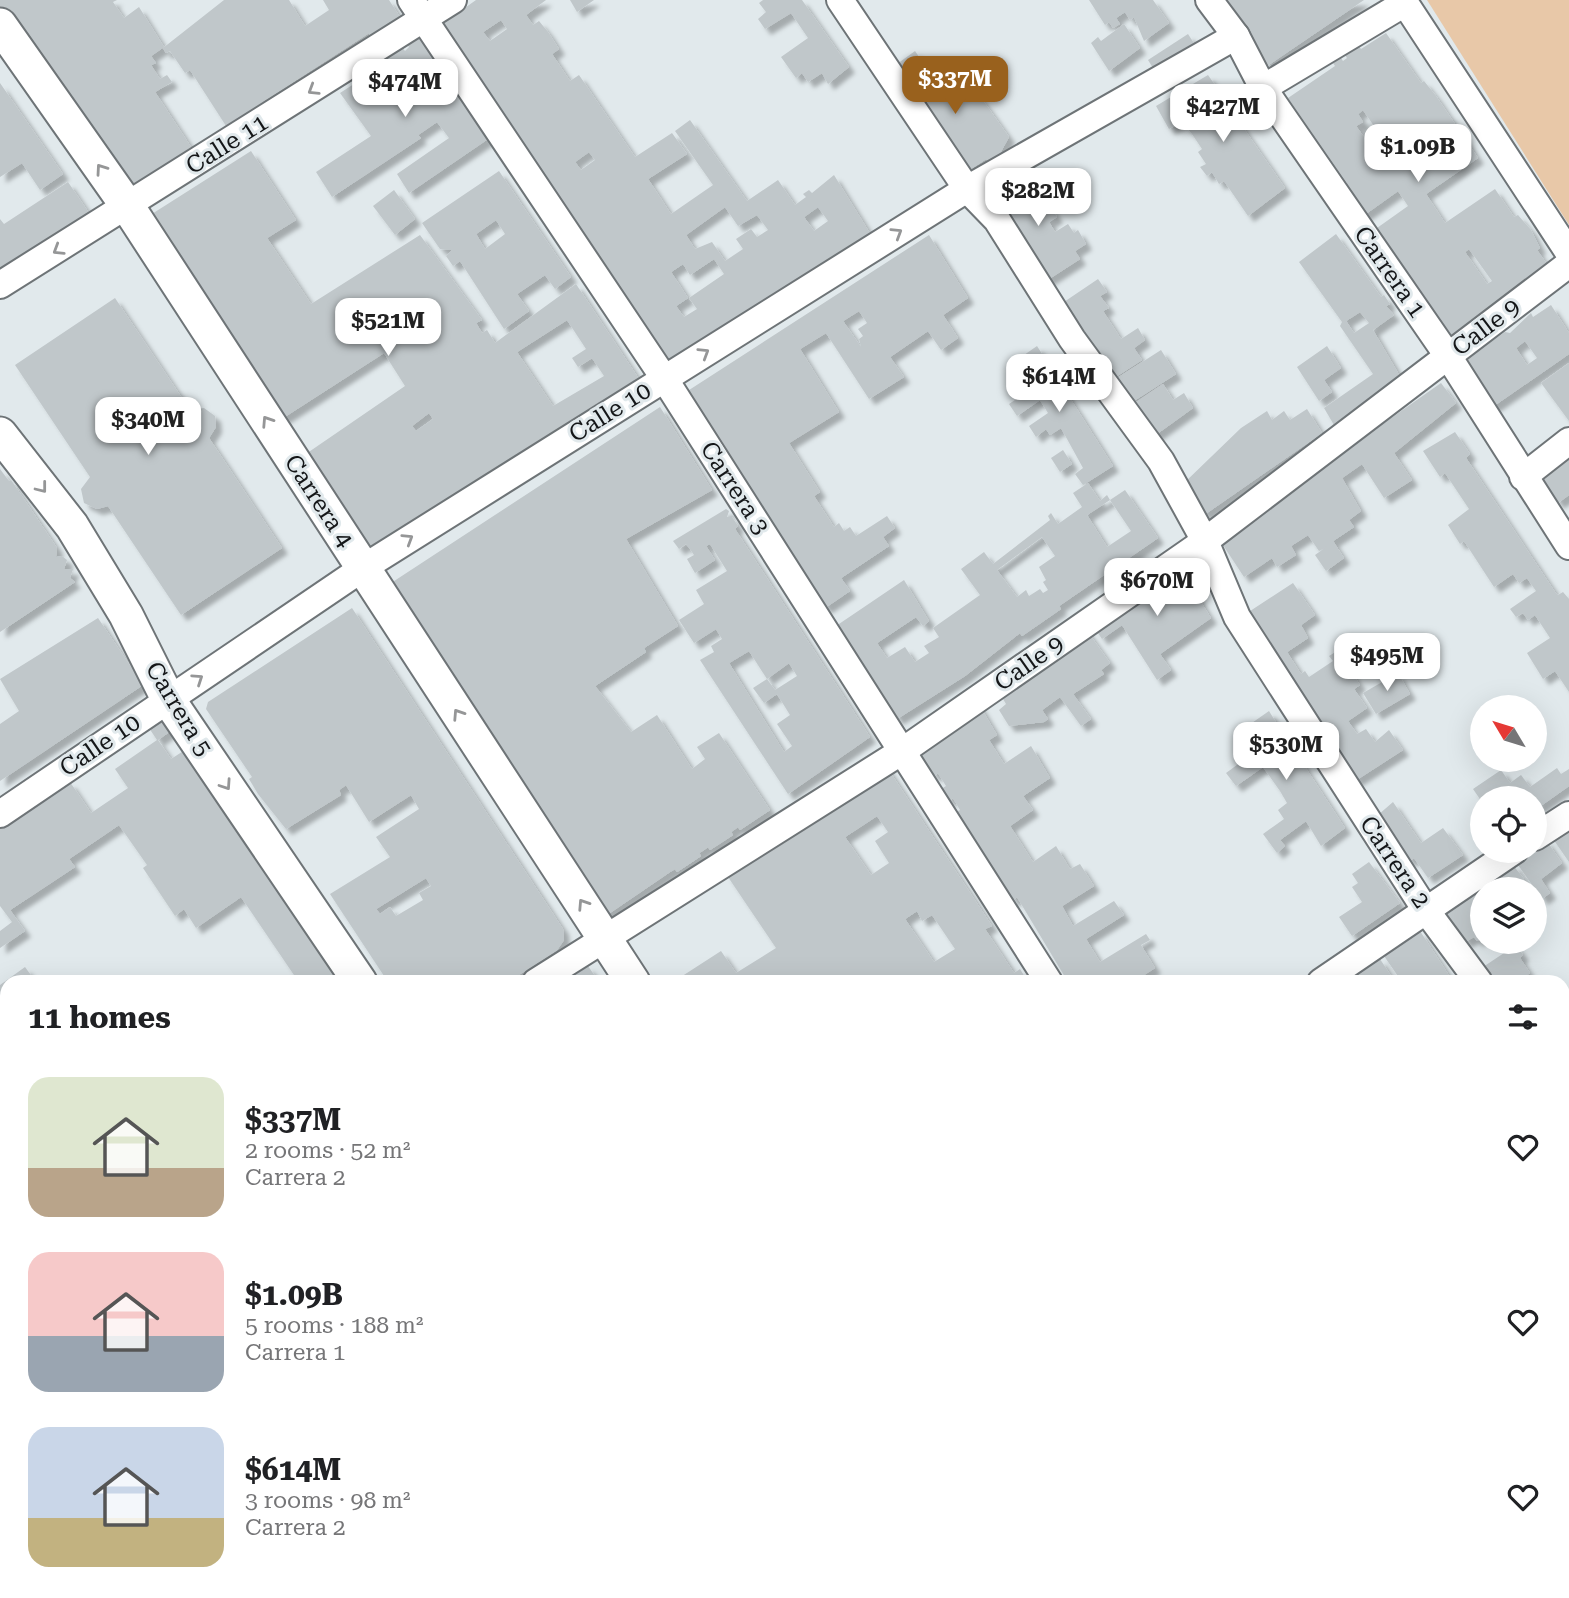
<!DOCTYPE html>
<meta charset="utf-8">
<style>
body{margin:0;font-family:"Roboto Serif",serif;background:#f2f2f2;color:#202124;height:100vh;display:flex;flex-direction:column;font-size:26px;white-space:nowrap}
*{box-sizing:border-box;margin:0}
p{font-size:23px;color:#757577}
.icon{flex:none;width:38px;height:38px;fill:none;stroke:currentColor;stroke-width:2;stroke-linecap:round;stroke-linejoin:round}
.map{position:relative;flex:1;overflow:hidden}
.side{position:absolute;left:0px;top:975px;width:1570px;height:625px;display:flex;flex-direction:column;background:#fff;border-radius:21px 21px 0 0;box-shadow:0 7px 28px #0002}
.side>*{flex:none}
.needle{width:46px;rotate:308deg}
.buttons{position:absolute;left:1470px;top:695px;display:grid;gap:14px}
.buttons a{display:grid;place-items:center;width:77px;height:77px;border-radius:50%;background:#fff;box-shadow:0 7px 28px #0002;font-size:35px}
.price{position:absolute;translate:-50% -60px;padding:0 16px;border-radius:14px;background:#fff;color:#222;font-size:23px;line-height:46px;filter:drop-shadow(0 2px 4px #0008)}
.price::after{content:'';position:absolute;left:50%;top:42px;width:21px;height:16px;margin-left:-10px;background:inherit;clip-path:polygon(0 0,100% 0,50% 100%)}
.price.current{background:#99611d;color:#fff}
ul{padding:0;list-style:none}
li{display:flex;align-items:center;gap:21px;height:175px;padding:0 28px}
li span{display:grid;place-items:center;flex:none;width:196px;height:140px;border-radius:21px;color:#555}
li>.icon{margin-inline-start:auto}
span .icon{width:84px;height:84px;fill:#fffc;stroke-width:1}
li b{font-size:30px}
h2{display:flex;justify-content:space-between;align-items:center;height:84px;padding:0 28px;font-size:30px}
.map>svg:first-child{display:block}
.green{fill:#e8c8a8}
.building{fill:#c0c7ca;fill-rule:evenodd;filter:url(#shadow)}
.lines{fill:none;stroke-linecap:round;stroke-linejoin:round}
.minor-casing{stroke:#6e7477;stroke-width:30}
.tertiary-casing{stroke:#6e7477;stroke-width:37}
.minor{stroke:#fff;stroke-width:26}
.tertiary{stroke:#fff;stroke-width:33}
.oneway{stroke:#959697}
.labels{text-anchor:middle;stroke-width:6;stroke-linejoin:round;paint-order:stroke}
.street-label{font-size:24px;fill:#141618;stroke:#e1e9ec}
</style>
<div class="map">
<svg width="1569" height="1598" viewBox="0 0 1569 1598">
<defs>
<filter id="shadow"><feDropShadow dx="6" dy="6" stdDeviation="2" flood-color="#0004"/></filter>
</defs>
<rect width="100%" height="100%" fill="#e1e9ec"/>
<g class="green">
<polygon points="1427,0 1569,0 1569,225"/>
<polygon points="809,1593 879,1593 871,1598 813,1598"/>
</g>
<g class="building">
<polygon points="0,0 117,0 113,2 124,18 139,7 164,47 151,56 156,63 151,65 160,79 167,75 172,82 155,92 193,150 130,191 27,43 32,39 21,46 0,8"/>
<polygon points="224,0 289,0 305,26 329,10 323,0 389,0 400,17 370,36 369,33 262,102 264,106 228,129 190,70 185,73 170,51 166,53 163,48"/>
<path d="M 476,0 L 546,0 L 526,15 L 533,25 L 539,21 L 548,32 L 559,49 L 552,54 L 570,81 L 579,75 L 635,157 L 672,133 L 687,154 L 648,179 L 671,214 L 713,185 L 675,131 L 690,120 L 747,201 L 778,180 L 795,205 L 806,197 L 803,194 L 809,190 L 812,193 L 834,175 L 871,235 L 669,365 L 441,25 ZM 501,20 L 507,29 L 490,41 L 483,32 ZM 589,152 L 595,160 L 581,170 L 575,162 ZM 725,207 L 738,226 L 757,215 L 768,230 L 757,237 L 751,229 L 736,239 L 743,249 L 725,261 L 712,242 L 695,249 L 686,235 ZM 818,207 L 828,221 L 814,231 L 804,217 ZM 714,259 L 724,274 L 689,298 L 697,309 L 684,317 L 676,306 L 688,298 L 671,272 L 683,264 L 690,275 Z"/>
<polygon points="570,0 594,0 577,12"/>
<polygon points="763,0 802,0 849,67 828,84 822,73 808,82 802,73 796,78 781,57 808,38 791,13 765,29 758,19 766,12 759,3"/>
<polygon points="1089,0 1153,0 1169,23 1144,41 1134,17 1130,20 1125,12 1116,18 1120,24 1113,28 1109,22 1105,25"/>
<polygon points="1221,0 1364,0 1267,66"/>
<polygon points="1124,24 1140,48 1109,71 1091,43 1098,37 1101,41"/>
<path d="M 1386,33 L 1421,83 L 1424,81 L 1436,96 L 1478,158 L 1426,194 L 1445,223 L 1495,189 L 1514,217 L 1518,215 L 1531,230 L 1540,248 L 1537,250 L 1549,267 L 1453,339 L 1434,311 L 1430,314 L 1393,259 L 1397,257 L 1377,228 L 1408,206 L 1398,191 L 1363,216 L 1343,186 L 1347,183 L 1288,98 L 1335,66 L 1333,63 L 1341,58 L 1343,61 L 1347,58 L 1345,55 L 1359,46 L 1361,49 ZM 1363,110 L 1376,129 L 1364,137 L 1356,126 L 1363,122 L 1358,114 ZM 1469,249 L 1492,281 L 1487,284 L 1465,252 Z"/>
<polygon points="1188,34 1199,51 1158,76 1148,60"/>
<polygon points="419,36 422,40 425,37 488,139 409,193 397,174 449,138 437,122 418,135 421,138 332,197 316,172 371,136 340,93 377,69 375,65 402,47 405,51 409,47 407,44"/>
<polygon points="915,51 924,64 914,71 923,88 933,81 937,86 947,80 953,88 965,78 987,106 1009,137 997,159 990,164 986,159 965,173 890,69"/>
<polygon points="1208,75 1222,95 1218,96 1229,112 1231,110 1285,188 1248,216 1224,181 1219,184 1212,172 1207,176 1200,167 1206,164 1198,152 1202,149 1192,134 1182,122 1169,129 1156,106"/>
<polygon points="0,83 63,174 40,190 22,163 0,177"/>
<path d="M 251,151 L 296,220 L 267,238 L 311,304 L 420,235 L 482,320 L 476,323 L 482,333 L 487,330 L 495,343 L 576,284 L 641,382 L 367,560 L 300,458 L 405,386 L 384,353 L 280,420 L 144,219 ZM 567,320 L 586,349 L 572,358 L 578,367 L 592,358 L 604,376 L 553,406 L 517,352 ZM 429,413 L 433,419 L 416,431 L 412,426 Z"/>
<polygon points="1031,168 1039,183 1019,195 1034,219 1051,207 1057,217 1049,222 1055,232 1068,224 1074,233 1078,230 1086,244 1075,251 1080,259 1046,281 990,193"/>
<path d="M 499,171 L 571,277 L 555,289 L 545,275 L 517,294 L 529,311 L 504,329 L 460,261 L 453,266 L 446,256 L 452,250 L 440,249 L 422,223 ZM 496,220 L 505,234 L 485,249 L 476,234 Z"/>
<polygon points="68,182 89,213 0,271 0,219 4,224"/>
<polygon points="394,190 415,219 395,235 373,206"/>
<path d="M 1336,234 L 1381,297 L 1384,295 L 1390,304 L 1386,306 L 1394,315 L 1373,330 L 1401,378 L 1334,425 L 1324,408 L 1373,374 L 1340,326 L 1342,322 L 1299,262 ZM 1360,312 L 1369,323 L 1354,333 L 1346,321 Z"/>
<path d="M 929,235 L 968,298 L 943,315 L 958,338 L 941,350 L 928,331 L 890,357 L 904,377 L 869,399 L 826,333 L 800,349 L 839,412 L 789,443 L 820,492 L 814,496 L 834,527 L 839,523 L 844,531 L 850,527 L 856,536 L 887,516 L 895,528 L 883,537 L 889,546 L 841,578 L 850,591 L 825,608 L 686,392 ZM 859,311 L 867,323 L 858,329 L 863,336 L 859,339 L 861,347 L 843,321 Z"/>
<polygon points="1098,279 1107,292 1100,296 1109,308 1103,311 1121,339 1138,328 1145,340 1134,348 1142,360 1111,380 1061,304"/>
<polygon points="115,298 190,410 204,408 215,416 216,427 209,438 282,548 181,615 108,506 97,509 84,503 81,489 90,477 15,365"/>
<path d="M 1551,305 L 1569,333 L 1569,354 L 1491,408 L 1464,360 L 1505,332 L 1510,333 L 1531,313 L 1533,317 ZM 1525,341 L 1537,358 L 1527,365 L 1516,348 Z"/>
<polygon points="1037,346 1113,466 1083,485 1075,474 1083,468 1061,428 1050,435 1046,429 1036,437 1029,426 1048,413 1040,400 1017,416 1009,404 1031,389 1014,362"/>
<polygon points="1327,346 1341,368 1324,380 1332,392 1319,401 1297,367"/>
<polygon points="1161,350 1176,374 1126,406 1111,382"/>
<polygon points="1569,363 1569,421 1541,383"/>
<polygon points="1441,383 1456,403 1394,453 1412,480 1384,498 1362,464 1342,478 1361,511 1349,520 1354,527 1333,541 1344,558 1326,571 1315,555 1329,545 1319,551 1308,535 1291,546 1296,555 1277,567 1272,558 1244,577 1219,539"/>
<polygon points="1163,384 1173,400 1184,393 1193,408 1150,439 1129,407"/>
<polygon points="660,407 712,490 626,539 678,626 644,648 646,652 595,686 631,732 657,715 692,769 705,759 697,747 719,733 770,810 740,830 738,827 731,832 733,835 710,850 708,847 704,850 699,853 701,856 677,872 675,869 670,872 604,917 450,685 457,680 438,650 429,654 385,587"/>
<polygon points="1307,409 1322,433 1204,515 1183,484 1241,428 1267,411 1272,420 1284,411 1290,420"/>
<polygon points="1455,432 1470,454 1466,458 1555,592 1558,595 1563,592 1569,599 1569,692 1555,671 1543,679 1527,653 1550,638 1535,615 1528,620 1523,613 1516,617 1510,609 1536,591 1527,578 1519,583 1513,574 1494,587 1464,541 1460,544 1448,525 1469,509 1445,473 1440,477 1423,451"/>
<polygon points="1063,450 1072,464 1060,472 1051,458"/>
<polygon points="1569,455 1569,495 1558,503 1541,478"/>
<polygon points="0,469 9,481 11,480 57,548 56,557 62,556 67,560 64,569 73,569 70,578 75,582 0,632"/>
<path d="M 1088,483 L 1100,501 L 1107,495 L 1110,500 L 1087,515 L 1107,547 L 1131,531 L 1110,500 L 1125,490 L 1158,538 L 1059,606 L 1061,609 L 1022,636 L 1020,633 L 965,676 L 897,719 L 836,626 L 904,580 L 929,621 L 923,626 L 916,617 L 877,643 L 887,658 L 905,647 L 915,662 L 929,653 L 924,646 L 939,637 L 933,628 L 980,595 L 961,569 L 984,552 L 993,564 L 1050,520 L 1048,516 L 1051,513 L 1058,524 L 1082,507 L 1073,493 ZM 1042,537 L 1055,556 L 1039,567 L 1046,580 L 1043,582 L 1048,590 L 1043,593 L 1040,589 L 1029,596 L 1026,590 L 1017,597 L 997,570 Z"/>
<path d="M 726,509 L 729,511 L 727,517 L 732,517 L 738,526 L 735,529 L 870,737 L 788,794 L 700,660 L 714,652 L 711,646 L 722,639 L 716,629 L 694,643 L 679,620 L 704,604 L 696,590 L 727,571 L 710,544 L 706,546 L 715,560 L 695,573 L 687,559 L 694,555 L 690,549 L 686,544 L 679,549 L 673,541 ZM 749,651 L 767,679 L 753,688 L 764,703 L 777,694 L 790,715 L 777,724 L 792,746 L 784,752 L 729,663 ZM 789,663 L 797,676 L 775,690 L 767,679 Z"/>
<polygon points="1177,564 1211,618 1160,654 1171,670 1157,680 1122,625 1102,639 1092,624"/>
<polygon points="1293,583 1315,615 1301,625 1308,638 1287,652 1301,674 1305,671 1309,677 1333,661 1329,656 1337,651 1360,685 1354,689 1367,708 1348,721 1357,734 1366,729 1375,742 1389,730 1403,750 1355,781 1244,615"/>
<path d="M 352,608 L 563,929 L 564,940 L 557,950 L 508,982 L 388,982 L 330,894 L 390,857 L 376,837 L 419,809 L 411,795 L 369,822 L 346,785 L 339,790 L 341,795 L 286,829 L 258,794 L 249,779 L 252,777 L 206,709 L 208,702 ZM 426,878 L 431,886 L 419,893 L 423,900 L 396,916 L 390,907 L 380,914 L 376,909 Z"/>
<polygon points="98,618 143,685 0,781 0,724 19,711 0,679"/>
<polygon points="1085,628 1110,663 1101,670 1104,674 1073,694 1091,719 1081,726 1060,697 1042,710 1048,719 1044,722 1009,726 999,710 1006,704 998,690"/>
<polygon points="1398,673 1410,694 1376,714 1363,693"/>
<polygon points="978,703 997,735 989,740 1004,764 1031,746 1050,778 1023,796 1033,810 1010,826 1033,862 1056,846 1070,869 1080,864 1094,886 1062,906 1073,926 1114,901 1124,915 1086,939 1100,962 1146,934 1150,940 1141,945 1155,968 1144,975 1149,982 1068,982 1017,897 1013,901 956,812 960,810 953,798 949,801 941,789 946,786 938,773 934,776 914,747"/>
<polygon points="1269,711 1282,732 1286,729 1299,751 1296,753 1345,828 1321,846 1306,821 1280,840 1285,846 1277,853 1263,834 1284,819 1278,810 1287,803 1280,791 1263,767 1236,786 1226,773 1252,754 1239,732"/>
<polygon points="167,715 175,728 158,740 171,759 188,748 269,878 273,875 345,982 290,982 296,978 241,897 196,928 184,909 175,916 143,868 147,865 119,825 69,859 75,867 10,910 25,931 0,948 0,931 12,922 0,906 0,829 34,807 31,802 70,782 91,813 128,788 115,769 157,740 149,728"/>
<path d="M 886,766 L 992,926 L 985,929 L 1014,973 L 1020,969 L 1028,982 L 673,982 L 721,951 L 736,973 L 776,948 L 726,874 ZM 877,816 L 888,832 L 875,841 L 889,863 L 871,875 L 845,837 ZM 917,911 L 922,921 L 932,915 L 955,949 L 934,962 L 905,919 Z"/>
<polygon points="1557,768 1561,774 1569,769 1569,786 1535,810 1535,798 1482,798 1482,802 1473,789 1501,770 1510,783 1521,775 1530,787"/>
<polygon points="1393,802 1421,843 1443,828 1463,855 1428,878 1414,858 1409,861 1378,815"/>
<polygon points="1569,823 1569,862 1551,836"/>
<polygon points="1546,840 1562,863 1541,879 1550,893 1542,899 1516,862"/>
<polygon points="1369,862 1400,903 1352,936 1339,917 1362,902 1352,887 1358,883 1352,874"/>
<polygon points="1513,865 1524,879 1511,889 1482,889 1482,938 1477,941 1474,937 1465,942 1446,913"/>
<polygon points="1420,931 1450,977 1442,982 1402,982 1382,953 1399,938 1402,943"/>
<polygon points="1516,945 1523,955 1520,958 1530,973 1517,982 1492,982 1483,967"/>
<polygon points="1380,959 1395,982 1345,982"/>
<polygon points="588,966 599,982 565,982"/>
<polygon points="25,967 36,982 7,982 7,1071 0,1061 0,985"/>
<polygon points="1566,993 1569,997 1569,1092 1563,1083 1563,995"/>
<polygon points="0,1110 7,1120 7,1157 0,1162"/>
<polygon points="1569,1178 1569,1213 1564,1217 1569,1225 1569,1302 1563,1306 1563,1182"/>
<polygon points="7,1268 7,1302 0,1306 0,1273"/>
<polygon points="7,1348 7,1376 2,1379 7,1386 7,1422 0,1411 0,1354"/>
<polygon points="0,1413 7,1423 7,1472 0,1462"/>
<polygon points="1569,1488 1569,1504 1563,1495"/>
<polygon points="266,1592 312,1592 315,1598 270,1598"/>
<polygon points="405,1592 440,1592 443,1598 396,1598"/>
<polygon points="585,1592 760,1592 763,1598 622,1598 621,1595 588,1598"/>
<polygon points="918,1592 956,1592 962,1596 960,1592 1001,1592 1005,1598 909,1598"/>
<polygon points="1051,1592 1169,1592 1173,1598 1055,1598"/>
<polygon points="1284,1592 1295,1592 1299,1598 1275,1598"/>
<polygon points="1364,1592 1383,1592 1375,1598 1355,1598"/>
<polygon points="1384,1592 1434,1592 1426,1598 1387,1598"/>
<polygon points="1471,1592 1554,1592 1547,1598 1475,1598"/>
</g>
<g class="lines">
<defs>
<g id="minor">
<polyline points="411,0 664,378 1049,982"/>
<polyline points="840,0 967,189 997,220 1072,339 1161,461 1205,541 1237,617 1425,909 1479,982"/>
<polyline points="1209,0 1236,36 1263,88 1448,356 1569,546"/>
<polyline points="1403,0 1569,253"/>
<polyline points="1263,88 1405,3"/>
<polyline points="0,285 453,0"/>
<polyline points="1523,477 1569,441"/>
<polyline points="0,814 363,568 967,189 1236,36"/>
<polyline points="1535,837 1569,815"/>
<polyline points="536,982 904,750 1205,541 1569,264"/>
<polyline points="1321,982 1515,850"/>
<polyline points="0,1084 7,1094"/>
<polyline points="1563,1098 1569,1106"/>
<polyline points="1563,1167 1569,1163"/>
<polyline points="0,1332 7,1328"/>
<polyline points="342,1592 345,1598"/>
<polyline points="1457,1592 1461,1598"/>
<polyline points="386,1598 395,1592"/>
<polyline points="895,1598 904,1592"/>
</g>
<g id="tertiary">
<polyline points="0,25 128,207 633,982"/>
<polyline points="0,434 72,526 126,615 168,699 360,982"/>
<polyline points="771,1592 774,1598"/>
<polyline points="1029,1592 1033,1598"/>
</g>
</defs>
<use href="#minor" class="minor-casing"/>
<use href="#tertiary" class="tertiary-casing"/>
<use href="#minor" class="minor"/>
<use href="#tertiary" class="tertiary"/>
</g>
<defs><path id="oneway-chevron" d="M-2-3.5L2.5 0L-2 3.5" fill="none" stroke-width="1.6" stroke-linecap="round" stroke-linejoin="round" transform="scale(1.75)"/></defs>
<g class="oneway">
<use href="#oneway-chevron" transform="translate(313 90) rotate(148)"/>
<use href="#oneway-chevron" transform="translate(101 169) rotate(-125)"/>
<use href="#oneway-chevron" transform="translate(897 233) rotate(-32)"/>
<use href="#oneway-chevron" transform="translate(58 250) rotate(148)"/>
<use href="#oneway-chevron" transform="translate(704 353) rotate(-32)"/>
<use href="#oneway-chevron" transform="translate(267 421) rotate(-123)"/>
<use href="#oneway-chevron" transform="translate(42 488) rotate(52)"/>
<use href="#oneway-chevron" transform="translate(408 539) rotate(-32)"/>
<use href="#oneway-chevron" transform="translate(198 679) rotate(-34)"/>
<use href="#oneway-chevron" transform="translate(458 714) rotate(-123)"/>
<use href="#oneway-chevron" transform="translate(226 785) rotate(56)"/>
<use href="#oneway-chevron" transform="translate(583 904) rotate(-123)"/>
</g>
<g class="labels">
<g class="street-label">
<text transform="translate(227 144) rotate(-32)" y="8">Calle 11</text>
<text transform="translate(1390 272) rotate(55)" y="8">Carrera 1</text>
<text transform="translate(1486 327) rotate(-37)" y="8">Calle 9</text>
<text transform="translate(610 412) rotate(-32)" y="8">Calle 10</text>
<text transform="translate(735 488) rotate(57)" y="8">Carrera 3</text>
<text transform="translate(319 501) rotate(57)" y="8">Carrera 4</text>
<text transform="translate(1029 663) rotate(-35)" y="8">Calle 9</text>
<text transform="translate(179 709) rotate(59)" y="8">Carrera 5</text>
<text transform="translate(100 745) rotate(-34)" y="8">Calle 10</text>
<text transform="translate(1395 862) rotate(56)" y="8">Carrera 2</text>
</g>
</g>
</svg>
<div class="buttons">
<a><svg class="needle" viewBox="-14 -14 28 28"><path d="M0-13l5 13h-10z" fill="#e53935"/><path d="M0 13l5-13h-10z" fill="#757577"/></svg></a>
<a><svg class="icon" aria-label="locate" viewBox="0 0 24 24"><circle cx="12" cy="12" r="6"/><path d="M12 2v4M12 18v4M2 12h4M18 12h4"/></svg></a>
<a><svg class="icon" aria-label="layers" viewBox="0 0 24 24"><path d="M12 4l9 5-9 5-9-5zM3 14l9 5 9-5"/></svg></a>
</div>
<b class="price current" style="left:955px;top:116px">$337M</b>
<b class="price" style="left:405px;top:119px">$474M</b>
<b class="price" style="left:1223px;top:144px">$427M</b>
<b class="price" style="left:1418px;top:184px">$1.09B</b>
<b class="price" style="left:1038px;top:228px">$282M</b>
<b class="price" style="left:388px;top:358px">$521M</b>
<b class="price" style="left:1059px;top:414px">$614M</b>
<b class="price" style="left:148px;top:457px">$340M</b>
<b class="price" style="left:1157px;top:618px">$670M</b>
<b class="price" style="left:1387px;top:693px">$495M</b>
<b class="price" style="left:1286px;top:782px">$530M</b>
<section class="side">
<h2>11 homes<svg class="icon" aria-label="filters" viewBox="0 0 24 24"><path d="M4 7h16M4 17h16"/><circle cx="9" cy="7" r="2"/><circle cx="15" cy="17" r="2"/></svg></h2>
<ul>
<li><span style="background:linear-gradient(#dfe7d0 65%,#b9a48a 0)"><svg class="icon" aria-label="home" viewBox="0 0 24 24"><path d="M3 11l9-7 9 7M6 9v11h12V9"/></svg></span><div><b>$337M</b><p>2 rooms · 52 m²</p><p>Carrera 2</p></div><svg class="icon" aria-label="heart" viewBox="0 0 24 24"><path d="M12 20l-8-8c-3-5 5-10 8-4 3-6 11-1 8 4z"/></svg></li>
<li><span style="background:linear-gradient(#f6c9c9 60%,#9aa5b1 0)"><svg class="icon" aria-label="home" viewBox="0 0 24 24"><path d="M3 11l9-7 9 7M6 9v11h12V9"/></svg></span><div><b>$1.09B</b><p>5 rooms · 188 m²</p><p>Carrera 1</p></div><svg class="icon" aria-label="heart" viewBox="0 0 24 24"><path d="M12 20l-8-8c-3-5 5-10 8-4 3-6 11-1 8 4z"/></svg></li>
<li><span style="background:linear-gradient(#c9d6e8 65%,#c2b280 0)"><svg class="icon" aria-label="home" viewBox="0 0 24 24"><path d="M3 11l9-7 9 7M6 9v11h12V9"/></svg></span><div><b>$614M</b><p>3 rooms · 98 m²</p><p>Carrera 2</p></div><svg class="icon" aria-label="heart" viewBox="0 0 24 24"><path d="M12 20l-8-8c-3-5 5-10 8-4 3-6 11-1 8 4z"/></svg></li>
</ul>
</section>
</div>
